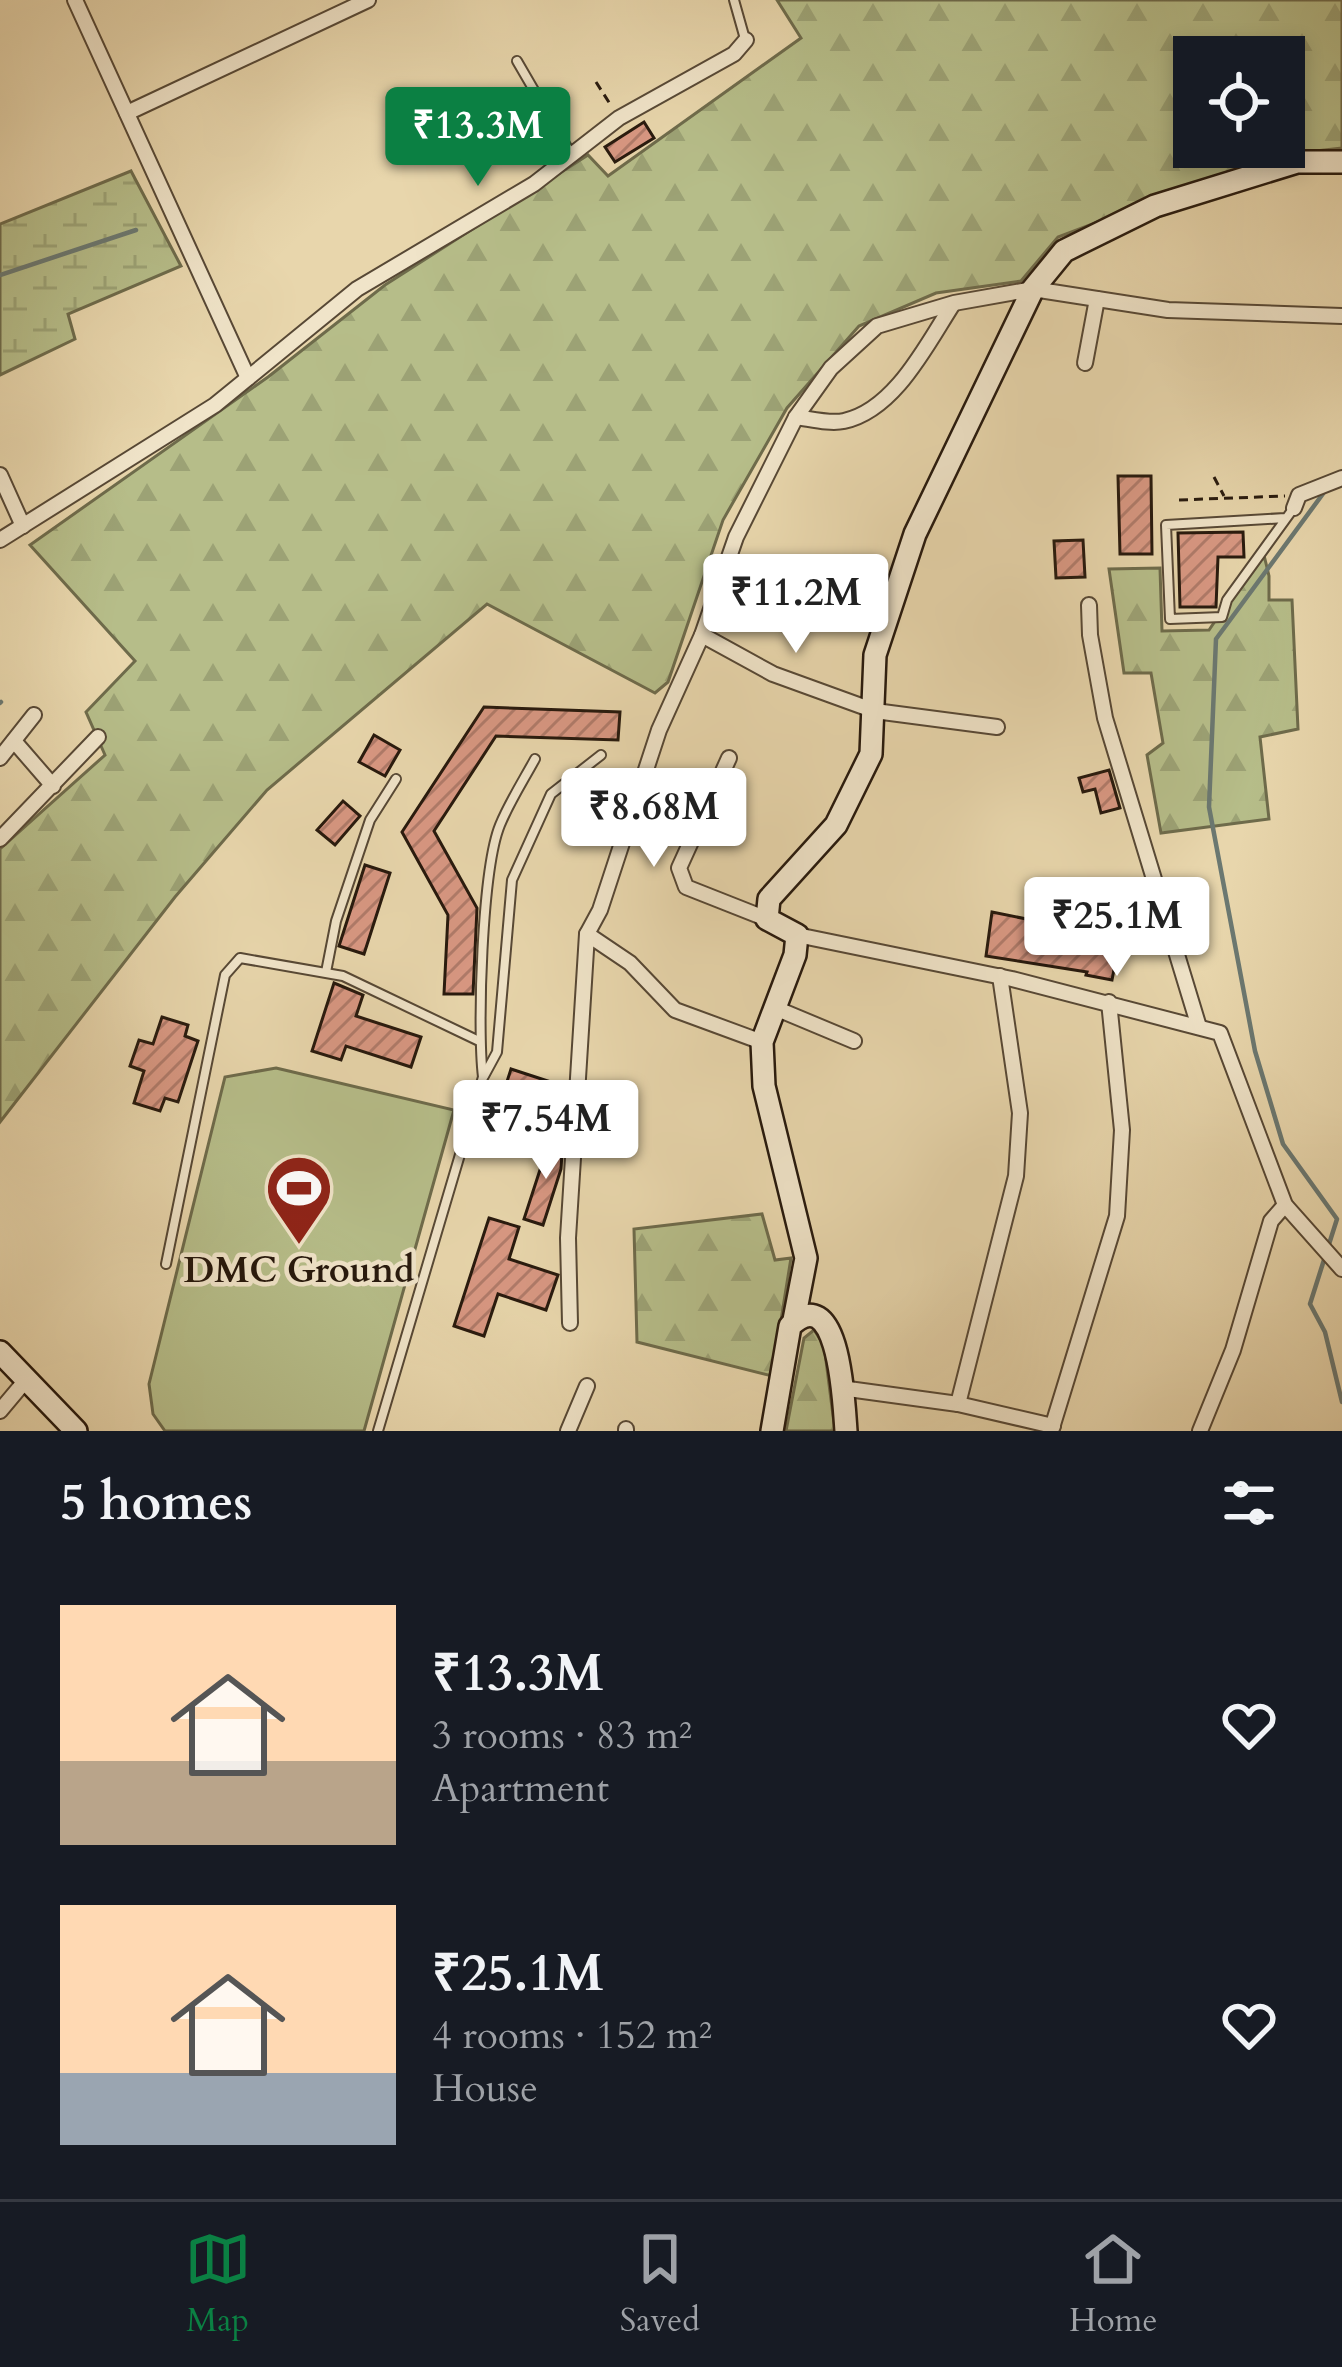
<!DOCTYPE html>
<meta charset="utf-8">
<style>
body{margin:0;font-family:Cardo,serif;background:#20242c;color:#f1f3f6;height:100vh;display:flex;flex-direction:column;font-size:45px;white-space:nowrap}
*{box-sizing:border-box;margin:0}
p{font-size:39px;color:#9ea1a6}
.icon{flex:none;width:66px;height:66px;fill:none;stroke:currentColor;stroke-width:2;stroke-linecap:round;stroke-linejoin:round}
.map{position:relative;height:1431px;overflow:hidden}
.drawer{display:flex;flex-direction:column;background:#171b24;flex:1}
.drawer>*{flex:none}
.fabs{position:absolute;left:1173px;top:36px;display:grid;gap:24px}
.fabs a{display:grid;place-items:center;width:132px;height:132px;border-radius:0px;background:#171b24;box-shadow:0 6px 18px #0003;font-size:60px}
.price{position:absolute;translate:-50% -102px;padding:0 27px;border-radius:12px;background:#fff;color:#222;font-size:39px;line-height:78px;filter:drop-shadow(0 3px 6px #0008)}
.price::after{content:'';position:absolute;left:50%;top:72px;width:36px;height:27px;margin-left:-18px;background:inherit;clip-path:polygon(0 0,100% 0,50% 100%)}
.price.selected{background:#0b8043;color:#fff}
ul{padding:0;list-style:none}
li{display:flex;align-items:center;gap:36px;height:300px;padding:0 60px}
li span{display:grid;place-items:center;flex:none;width:336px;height:240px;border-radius:0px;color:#555}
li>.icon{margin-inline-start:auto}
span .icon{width:144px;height:144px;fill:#fffc;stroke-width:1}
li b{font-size:51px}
h2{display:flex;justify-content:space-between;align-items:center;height:144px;padding:0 60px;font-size:51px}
.dock{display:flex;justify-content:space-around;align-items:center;height:168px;border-top:3px solid #363941;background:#171b24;font-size:33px;color:#9ea1a6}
.dock a{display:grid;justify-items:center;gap:6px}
.dock .selected{color:#0b8043}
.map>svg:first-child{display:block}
.forest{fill:url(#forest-firs);stroke:#6e6b4b;stroke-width:3;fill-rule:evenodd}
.wetland{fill:url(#wetland-marsh);stroke:#6e6b4b;stroke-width:3}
.garden{fill:#b6bd89;stroke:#6e6b4b;stroke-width:3}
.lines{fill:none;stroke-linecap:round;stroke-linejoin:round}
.stream{stroke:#6b7871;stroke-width:4.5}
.building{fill:url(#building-hatch);stroke:#27190d;stroke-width:3}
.lane-casing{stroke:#574835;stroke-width:12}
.street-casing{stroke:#574835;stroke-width:18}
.secondary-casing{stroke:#27190d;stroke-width:26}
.path{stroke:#27190d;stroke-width:3;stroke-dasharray:9 6;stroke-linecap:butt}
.lane{stroke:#f0e4c9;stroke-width:8}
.street{stroke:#f0e4c9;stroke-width:14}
.secondary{stroke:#f0e4c9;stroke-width:21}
.labels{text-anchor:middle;stroke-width:9;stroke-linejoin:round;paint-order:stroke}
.poi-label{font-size:36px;font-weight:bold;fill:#27190d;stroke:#f0e4c9}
</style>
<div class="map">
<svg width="1342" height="1431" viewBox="0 0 1342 1431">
<defs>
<pattern id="forest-firs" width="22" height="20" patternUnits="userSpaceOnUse" patternTransform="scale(3)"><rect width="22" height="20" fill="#b6bd89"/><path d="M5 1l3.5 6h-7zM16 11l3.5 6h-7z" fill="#9ca275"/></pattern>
<pattern id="wetland-marsh" width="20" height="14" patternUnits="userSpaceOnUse" patternTransform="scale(3)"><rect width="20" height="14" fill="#b6bd89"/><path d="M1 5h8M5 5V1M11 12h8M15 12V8" fill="none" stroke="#9ca275"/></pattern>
<pattern id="building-hatch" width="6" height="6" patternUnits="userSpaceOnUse" patternTransform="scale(3)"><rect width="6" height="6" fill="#d99883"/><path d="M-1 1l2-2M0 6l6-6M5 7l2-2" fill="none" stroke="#b07b6a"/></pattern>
</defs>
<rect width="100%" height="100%" fill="#e8d6ac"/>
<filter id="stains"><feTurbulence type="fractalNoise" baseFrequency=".00167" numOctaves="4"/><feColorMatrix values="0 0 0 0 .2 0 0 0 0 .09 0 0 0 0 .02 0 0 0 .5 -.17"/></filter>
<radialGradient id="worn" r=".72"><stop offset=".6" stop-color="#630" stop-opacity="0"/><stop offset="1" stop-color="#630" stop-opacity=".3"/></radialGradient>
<g class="forest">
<path d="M 777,0 L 1342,0 L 1342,148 L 1272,156 L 1058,237 L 1021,281 L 936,293 L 859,326 L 787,408 L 723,520 L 668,682 L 655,693 L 487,604 L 267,790 L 175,897 L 0,1122 L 0,849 L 105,755 L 86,712 L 135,661 L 30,545 L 268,377 L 385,285 L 588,155 L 608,176 L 801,38 ZM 1194,57 L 1284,57 L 1284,147 L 1194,147 Z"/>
<polygon points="1263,551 1269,576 1269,600 1292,600 1298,729 1260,737 1269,819 1161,833 1147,755 1163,743 1151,673 1124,673 1109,569 1160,568 1162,631 1209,630"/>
<polygon points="762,1214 775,1260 791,1258 772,1376 637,1342 634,1229"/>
<polygon points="814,1330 824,1345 835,1431 786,1431 804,1338"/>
</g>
<polygon class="wetland" points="131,171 181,266 68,314 75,339 0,375 0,224"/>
<polygon class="garden" points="276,1068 454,1110 364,1431 165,1431 153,1414 149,1384 225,1077"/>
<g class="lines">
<g class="stream">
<polyline points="0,275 136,230"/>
<polyline points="1325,491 1216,639 1209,807 1255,1051 1283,1144 1337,1219 1310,1304 1325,1332 1342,1402"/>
<polyline points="0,703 1,702"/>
</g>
</g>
<g class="building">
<polygon points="644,122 654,138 615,162 605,147"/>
<polygon points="1118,476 1151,476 1152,554 1120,554"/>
<polygon points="1243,532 1244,557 1218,557 1216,607 1180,607 1178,533"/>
<polygon points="1083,540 1085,577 1056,578 1054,541"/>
<polygon points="484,707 620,712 618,740 496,736 434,831 477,908 473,994 444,994 448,915 402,832"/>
<polygon points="374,735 400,750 385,776 359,762"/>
<polygon points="1109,770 1120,808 1101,813 1095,789 1083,792 1079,778"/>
<polygon points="343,801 360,816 335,845 317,830"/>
<polygon points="365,865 390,873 364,954 339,946"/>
<polygon points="992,912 1120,938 1112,980 1086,975 1087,972 986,956"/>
<polygon points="334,983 363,995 356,1016 421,1037 411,1067 346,1046 341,1060 312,1051"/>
<polygon points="162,1017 188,1025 185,1036 198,1041 178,1102 165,1098 160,1111 134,1103 144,1071 130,1066 139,1040 153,1044"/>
<polygon points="511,1069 554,1083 539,1130 496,1116"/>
<polygon points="552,1133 563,1137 561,1169 543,1225 524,1219"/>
<polygon points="489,1218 519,1227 509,1259 558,1275 546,1310 498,1294 484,1336 454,1326"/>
</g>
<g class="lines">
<defs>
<g id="lane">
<polyline points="734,0 745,39"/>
<polyline points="517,61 571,154"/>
<polyline points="1285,518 1166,525 1170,619 1222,617 1227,600 1293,509"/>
<polyline points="326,972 336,921 370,820 396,779"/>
<polyline points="484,1076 497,1052 512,880 551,794 601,755"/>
<polyline points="166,1264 225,975 240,958 343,976 479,1041"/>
<path d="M 378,1431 L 483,1077 C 477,1029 482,869 500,825 C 509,803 523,781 535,759"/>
</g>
<g id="street">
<polyline points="75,0 248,378"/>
<polyline points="127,113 368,0"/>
<polyline points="1085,363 1097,299"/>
<path d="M 796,417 C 811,419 830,424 844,421 C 895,410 927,344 953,304"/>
<polyline points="0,475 23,526"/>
<polyline points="1294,508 1299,495 1342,478"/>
<polyline points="0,540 215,405 357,289 534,184 619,118 734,54 746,40"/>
<polyline points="1089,605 1090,635 1105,718 1199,1027"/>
<polyline points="702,635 773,674 875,711 997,727"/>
<polyline points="14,741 53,786"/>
<polyline points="0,758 34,715"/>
<polyline points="729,758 679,868 686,887 767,919"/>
<polyline points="0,839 98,737"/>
<polyline points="797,935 1012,979 1220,1033 1285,1205 1342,1269"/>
<polyline points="775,1008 854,1041"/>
<polyline points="762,1042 675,1010 630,963 587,934 600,910 659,730 702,635 736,537 796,417 831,368 877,326 954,303 1033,289 1168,310 1342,316"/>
<polyline points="570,1323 568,1238 587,934"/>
<polyline points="841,1388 958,1404 1053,1426"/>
<polyline points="958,1404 1016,1176 1020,1113 1000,976"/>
<polyline points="0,1411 26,1380"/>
<polyline points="568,1431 587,1386"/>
<polyline points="626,1431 626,1429"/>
<polyline points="1051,1431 1117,1216 1122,1130 1109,1002"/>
<polyline points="1200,1431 1233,1350 1271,1221 1285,1205"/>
</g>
<g id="secondary">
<polyline points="794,1320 806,1258 764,1086 762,1042 795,955 797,935 767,919 769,899 836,825 871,754 875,655 915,534 1033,289 1064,251 1155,206 1297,162 1342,162"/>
<polyline points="0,1352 76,1431"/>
<path d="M 772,1431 L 790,1326 C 840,1278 844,1407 846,1431"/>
</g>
</defs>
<use href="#lane" class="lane-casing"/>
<use href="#street" class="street-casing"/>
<use href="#secondary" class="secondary-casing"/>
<g class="path">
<polyline points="596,82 612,107"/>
<polyline points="1214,477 1224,496"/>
<polyline points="1179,500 1285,496"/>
</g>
<use href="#lane" class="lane"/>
<use href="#street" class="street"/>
<use href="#secondary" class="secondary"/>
</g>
<defs>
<symbol id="stadium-pin" viewBox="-11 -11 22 30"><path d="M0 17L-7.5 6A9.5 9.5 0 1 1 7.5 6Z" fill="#8f2418" stroke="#f0e4c9"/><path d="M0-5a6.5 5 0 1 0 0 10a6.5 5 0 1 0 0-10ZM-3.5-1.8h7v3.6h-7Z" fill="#fff"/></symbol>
</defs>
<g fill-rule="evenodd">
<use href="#stadium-pin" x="261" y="1150" width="76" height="104"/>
</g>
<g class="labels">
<g class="poi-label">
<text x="299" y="1282">DMC Ground</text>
</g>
</g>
<rect width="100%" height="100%" filter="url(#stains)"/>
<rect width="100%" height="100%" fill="url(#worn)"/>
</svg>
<div class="fabs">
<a><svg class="icon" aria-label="locate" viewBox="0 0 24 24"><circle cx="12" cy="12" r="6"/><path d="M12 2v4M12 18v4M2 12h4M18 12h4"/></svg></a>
</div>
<b class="price selected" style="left:478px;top:189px">₹13.3M</b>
<b class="price" style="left:796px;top:656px">₹11.2M</b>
<b class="price" style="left:654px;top:870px">₹8.68M</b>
<b class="price" style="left:1117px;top:979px">₹25.1M</b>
<b class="price" style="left:546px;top:1182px">₹7.54M</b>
</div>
<section class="drawer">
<h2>5 homes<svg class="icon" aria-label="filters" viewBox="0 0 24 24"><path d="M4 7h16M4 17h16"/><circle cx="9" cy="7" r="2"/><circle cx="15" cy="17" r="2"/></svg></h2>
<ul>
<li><span style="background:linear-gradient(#ffd9b3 65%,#b9a48a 0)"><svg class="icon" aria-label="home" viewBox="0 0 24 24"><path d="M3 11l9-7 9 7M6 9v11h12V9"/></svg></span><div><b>₹13.3M</b><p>3 rooms · 83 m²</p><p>Apartment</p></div><svg class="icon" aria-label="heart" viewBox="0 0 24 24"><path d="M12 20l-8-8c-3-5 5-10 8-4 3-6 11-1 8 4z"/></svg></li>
<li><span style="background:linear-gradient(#ffd9b3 70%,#9aa5b1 0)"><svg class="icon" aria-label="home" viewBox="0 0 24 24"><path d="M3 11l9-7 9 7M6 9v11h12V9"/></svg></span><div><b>₹25.1M</b><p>4 rooms · 152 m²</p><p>House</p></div><svg class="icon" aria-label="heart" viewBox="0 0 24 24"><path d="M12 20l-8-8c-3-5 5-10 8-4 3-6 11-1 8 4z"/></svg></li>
</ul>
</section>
<nav class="dock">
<a class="selected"><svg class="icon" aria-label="map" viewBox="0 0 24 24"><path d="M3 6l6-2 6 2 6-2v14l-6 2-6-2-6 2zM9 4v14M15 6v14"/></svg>Map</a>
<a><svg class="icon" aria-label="saved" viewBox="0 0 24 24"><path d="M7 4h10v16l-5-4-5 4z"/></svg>Saved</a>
<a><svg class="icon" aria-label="home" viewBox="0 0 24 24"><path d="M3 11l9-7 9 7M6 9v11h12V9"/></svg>Home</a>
</nav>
